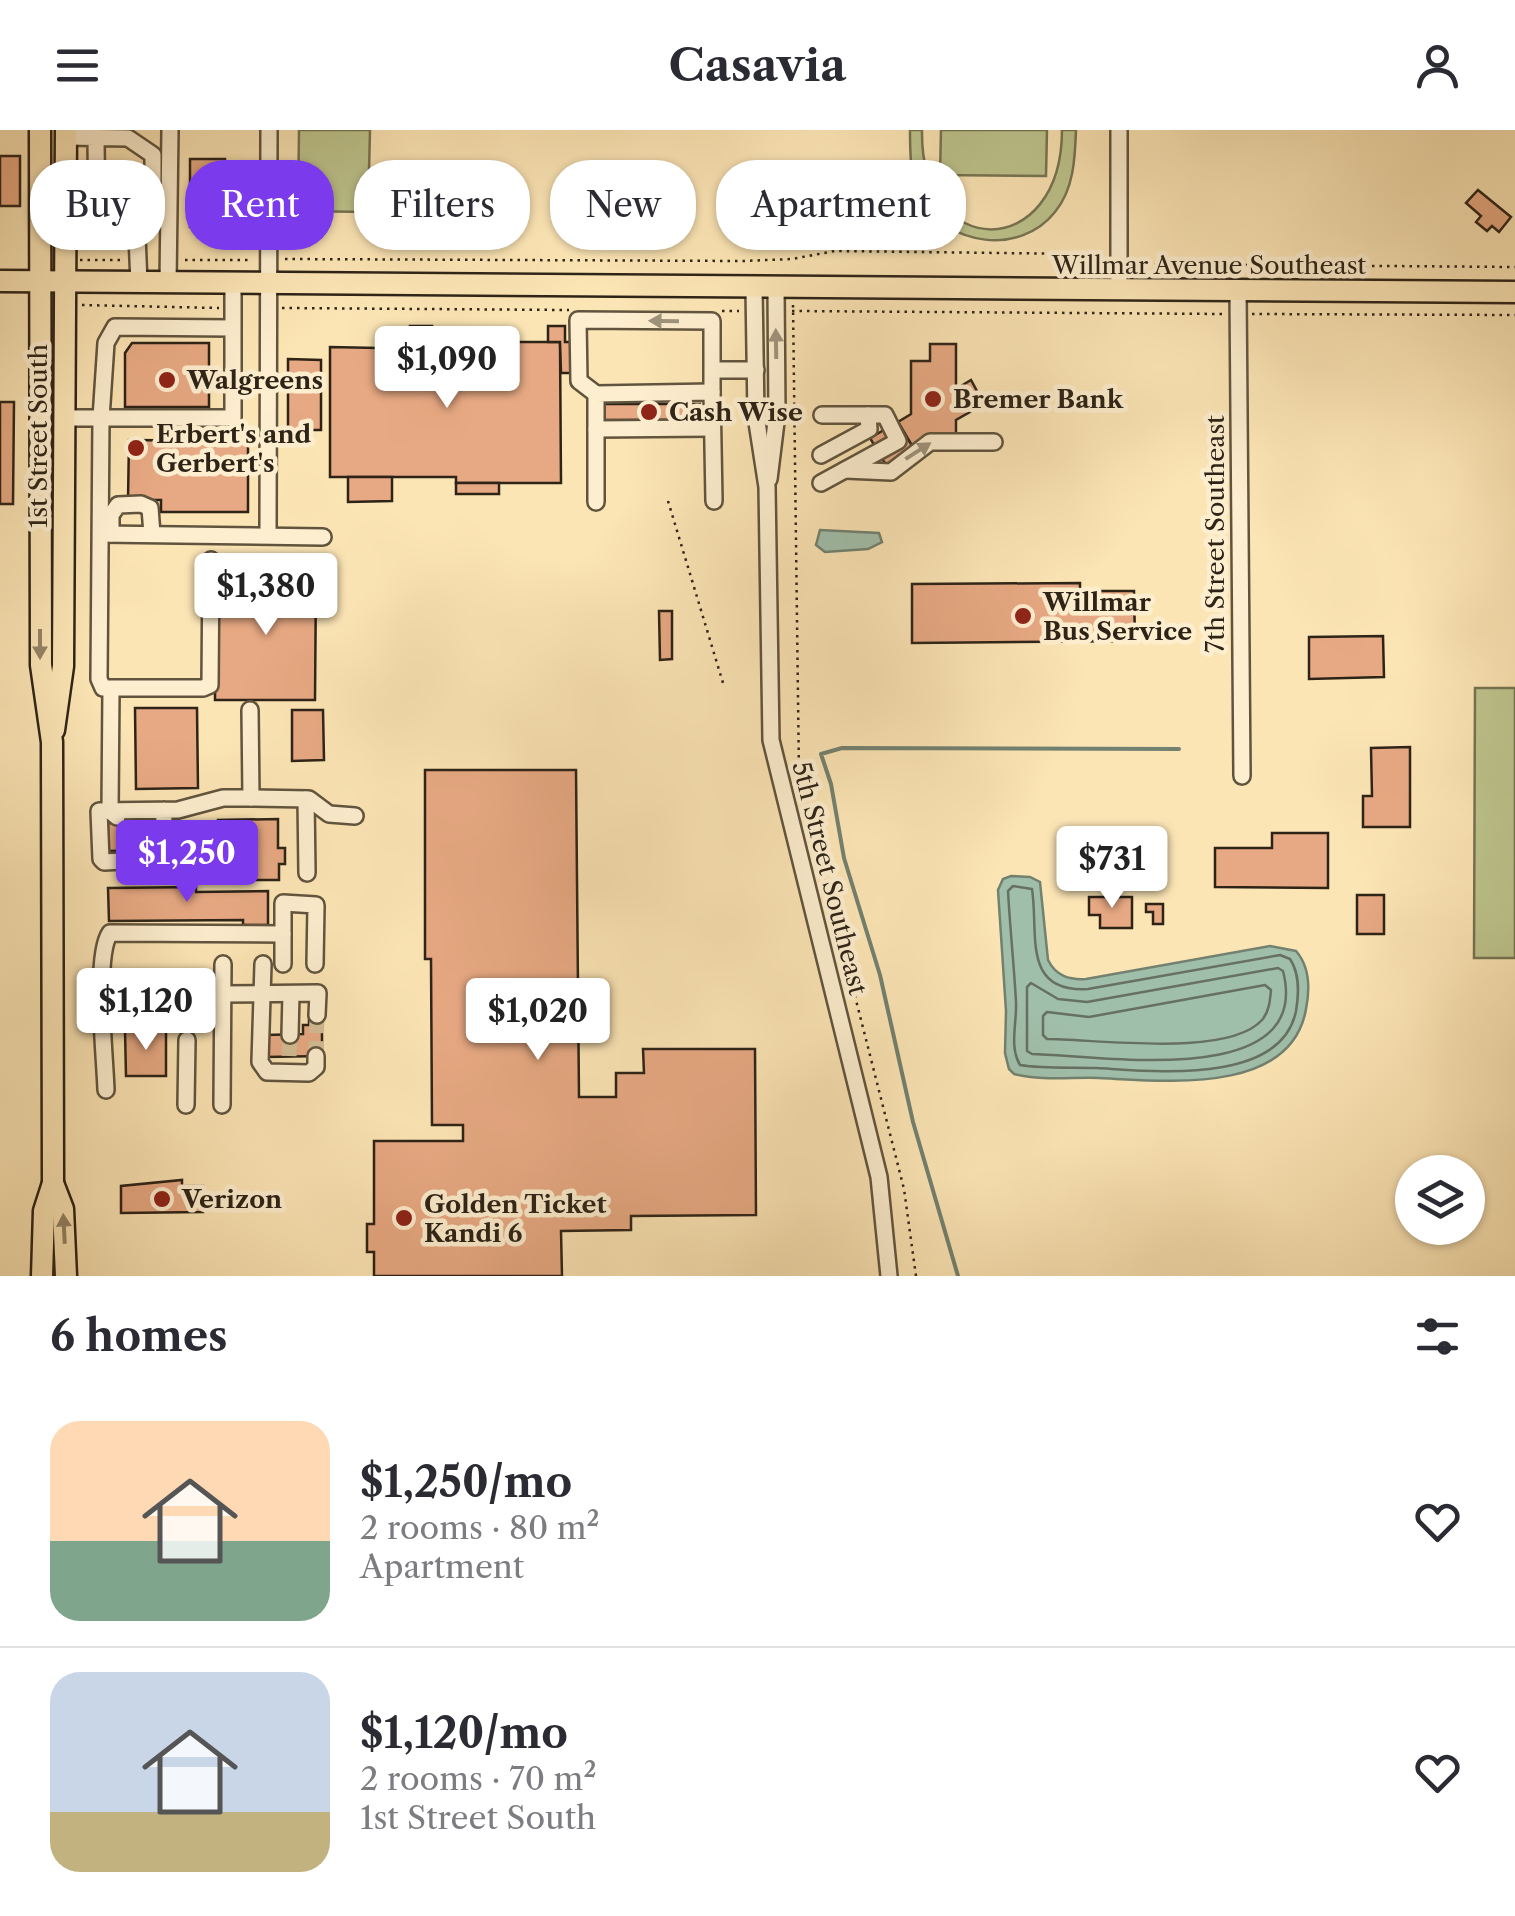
<!DOCTYPE html>
<meta charset="utf-8">
<style>
body{margin:0;font-family:"Libre Caslon Text",serif;background:#f2f2f3;color:#2b2b33;height:100vh;display:flex;flex-direction:column;font-size:38px;white-space:nowrap}
*{box-sizing:border-box;margin:0}
p{font-size:32px;color:#7c7c81}
.icon{flex:none;width:55px;height:55px;fill:none;stroke:currentColor;stroke-width:2;stroke-linecap:round;stroke-linejoin:round}
.map{position:relative;height:1146px;overflow:hidden}
.side{display:flex;flex-direction:column;background:#fff;flex:1}
.side>*{flex:none}
.banner{position:absolute;left:30px;top:30px;width:1000px;height:90px;display:flex;gap:20px}
.buttons{position:absolute;left:1395px;top:1025px;display:grid;gap:20px}
.buttons a{display:grid;place-items:center;width:90px;height:90px;border-radius:50%;background:#fff;box-shadow:0 2px 8px #0004;font-size:50px}
.price{position:absolute;translate:-50% -85px;padding:0 22px;border-radius:10px;background:#fff;color:#222;font-size:32px;line-height:65px;filter:drop-shadow(0 2px 5px #0008)}
.price::after{content:'';position:absolute;left:50%;top:60px;width:30px;height:22px;margin-left:-15px;background:inherit;clip-path:polygon(0 0,100% 0,50% 100%)}
.price.active{background:#7c3aed;color:#fff}
ul{padding:0;list-style:none}
li{display:flex;align-items:center;gap:30px;height:250px;padding:0 50px}
li+li{border-top:2px solid #e1e1e2}
li span{display:grid;place-items:center;flex:none;width:280px;height:200px;border-radius:30px;color:#555}
li>.icon{margin-inline-start:auto}
span .icon{width:120px;height:120px;fill:#fffc;stroke-width:1}
li b{font-size:42px}
h2{display:flex;justify-content:space-between;align-items:center;height:120px;padding:0 50px;font-size:42px}
.pill{padding:0 35px;border-radius:40px;background:#fff;box-shadow:0 2px 8px #0004;font-size:35px;line-height:90px}
.pill.active{background:#7c3aed;color:#fff}
header{display:flex;justify-content:space-between;align-items:center;height:130px;padding:0 50px;background:#fff;font-size:45px;font-weight:700}
.map>svg:first-child{display:block}
.green{fill:#bec58e;stroke:#767452;stroke-width:2.5}
.water{fill:#a0bfab;stroke:#728170;stroke-width:2.5}
.lines{fill:none;stroke-linecap:round;stroke-linejoin:round}
.shore{stroke:#667161;stroke-width:2.5}
.stream{stroke:#728170;stroke-width:4}
.building{fill:#e7a983;stroke:#2d2317;stroke-width:2.5}
.minor-tunnel{stroke:#d3be95;stroke-width:15;stroke-dasharray:15 8;stroke-linecap:butt}
.minor-casing{stroke:#61543e;stroke-width:20}
.major-casing{stroke:#2d2317;stroke-width:25}
.path{stroke:#2d2317;stroke-width:2.5;stroke-dasharray:2.5 5;stroke-linecap:butt}
.minor{stroke:#fdeecf;stroke-width:15}
.major{stroke:#fce5b5;stroke-width:20}
.oneway{fill:#9f937c}
.oneway2{fill:#948466}
.poi-dot{fill:#8f2418;stroke:#fdeecf;stroke-width:4}
.labels{text-anchor:middle;stroke-width:9;stroke-linejoin:round;paint-order:stroke}
.street-label{font-size:25px;fill:#2d2317;stroke:#fdeecf}
.poi-label{font-size:25px;font-weight:bold;fill:#2d2317;stroke:#fdeecf;text-anchor:start}
</style>
<header><svg class="icon" aria-label="menu" viewBox="0 0 24 24"><path d="M4 6h16M4 12h16M4 18h16"/></svg>Casavia<svg class="icon" aria-label="person" viewBox="0 0 24 24"><circle cx="12" cy="8" r="4"/><path d="M4 21q1-7 8-7t8 7"/></svg></header>
<div class="map">
<svg width="1515" height="1146" viewBox="0 0 1515 1146">
<rect width="100%" height="100%" fill="#fce5b5"/>
<filter id="stains"><feTurbulence type="fractalNoise" baseFrequency=".002" numOctaves="4"/><feColorMatrix values="0 0 0 0 .2 0 0 0 0 .09 0 0 0 0 .02 0 0 0 .5 -.17"/></filter>
<radialGradient id="worn" r=".72"><stop offset=".6" stop-color="#630" stop-opacity="0"/><stop offset="1" stop-color="#630" stop-opacity=".3"/></radialGradient>
<g class="green">
<polygon points="299,0 370,0 368,82 298,81"/>
<path d="M 910,0 L 922,0 C 920,133 1062,132 1062,0 L 1076,0 C 1075,28 1074,59 1055,82 C 1020,126 948,116 921,69 C 910,51 910,21 910,0 Z"/>
<polygon points="941,0 1047,0 1046,46 940,45"/>
<polygon points="1475,558 1515,558 1515,828 1474,828"/>
</g>
<g class="water">
<polygon points="820,400 879,403 882,412 868,419 825,422 816,415"/>
<path d="M 1011,746 L 1030,747 L 1040,752 L 1048,830 C 1056,846 1069,850 1086,849 L 1270,816 L 1296,821 C 1310,837 1310,859 1306,879 C 1291,966 1163,951 1099,948 C 1072,947 1041,951 1014,944 L 1009,939 L 1005,923 L 1006,881 L 998,760 L 1003,749 Z"/>
</g>
<g class="lines">
<g class="shore">
<path d="M 1013,756 L 1032,759 C 1039,803 1021,863 1088,859 L 1280,825 L 1290,829 C 1300,844 1299,863 1296,881 C 1281,956 1152,941 1097,938 C 1072,937 1045,939 1020,935 C 1009,917 1017,893 1016,872 C 1014,835 1010,798 1008,761 Z"/>
<path d="M 1278,838 L 1283,841 C 1314,962 1098,925 1032,924 L 1027,921 L 1027,857 L 1031,853 L 1058,869 L 1087,872 Z"/>
<path d="M 1265,855 L 1271,860 C 1270,871 1269,882 1262,890 C 1228,928 1096,909 1047,909 L 1043,905 L 1043,886 L 1047,882 L 1089,887 Z"/>
</g>
<polyline class="stream" points="958,1146 913,992 880,845 844,728 831,654 821,624 842,618 1179,619"/>
</g>
<g class="building">
<rect x="0" y="26" width="20" height="50"/>
<polygon points="190,29 225,29 224,97 190,97"/>
<polygon points="1478,60 1511,87 1499,102 1492,96 1487,101 1476,92 1481,86 1466,73"/>
<polygon points="410,196 432,196 432,212 560,212 561,353 456,353 456,347 330,347 330,217 378,218 378,211 410,211"/>
<polygon points="548,196 565,196 565,212 576,212 576,243 561,243 560,212 548,212"/>
<polygon points="132,213 209,213 209,277 125,277 125,223"/>
<polygon points="930,214 956,214 956,259 971,250 984,274 956,290 956,305 915,321 898,292 911,284 911,231 930,231"/>
<polygon points="288,229 321,230 321,300 288,300"/>
<polygon points="0,272 14,272 13,374 0,374"/>
<polygon points="605,274 699,274 689,290 596,290"/>
<polygon points="898,292 915,321 887,337 870,308"/>
<polygon points="129,310 248,311 248,382 161,382 161,370 128,370"/>
<polygon points="348,347 392,347 392,371 348,372"/>
<rect x="456" y="353" width="43" height="11"/>
<polygon points="275,435 299,435 299,441 309,441 309,447 275,447"/>
<polygon points="216,447 316,447 315,570 215,570"/>
<polygon points="1080,453 1080,461 1134,461 1135,511 912,513 912,454"/>
<polygon points="659,481 672,481 672,529 660,530"/>
<polygon points="1383,506 1384,547 1309,549 1309,507"/>
<polygon points="135,578 197,578 198,658 136,659"/>
<polygon points="292,580 323,580 324,630 292,631"/>
<polygon points="1410,617 1410,697 1363,697 1363,666 1372,666 1371,618"/>
<polygon points="425,640 576,640 579,967 616,967 616,943 644,943 643,919 755,919 756,1085 631,1086 631,1100 561,1101 562,1146 374,1146 374,1122 367,1122 367,1094 374,1094 374,1011 463,1011 463,995 432,995 431,829 425,829"/>
<polygon points="278,689 278,718 285,718 285,734 279,734 279,750 218,750 218,690"/>
<polygon points="108,693 153,693 153,720 108,721"/>
<polygon points="1272,703 1328,703 1328,758 1215,757 1215,718 1272,718"/>
<polygon points="196,757 196,762 268,761 268,795 243,795 243,790 109,791 108,758"/>
<rect x="1357" y="765" width="27" height="39"/>
<polygon points="1089,767 1132,767 1132,798 1100,798 1100,785 1089,785"/>
<polygon points="1146,774 1163,774 1163,794 1153,794 1153,782 1146,782"/>
<rect x="125" y="850" width="79" height="50"/>
<polygon points="322,885 322,926 266,927 266,905 303,904 303,895 309,895 309,886"/>
<polygon points="125,900 166,900 166,946 126,946"/>
<polygon points="182,1050 182,1056 203,1056 203,1082 121,1083 121,1056"/>
</g>
<g class="lines">
<g class="minor-tunnel">
<polyline points="289,926 290,905"/>
<polyline points="316,926 317,885"/>
</g>
<defs>
<g id="minor">
<polyline points="66,7 128,8 153,25 153,68 137,106 97,106 96,8"/>
<polyline points="137,106 139,153"/>
<polyline points="168,153 170,0"/>
<path d="M 233,154 C 233,198 233,243 233,288 L 101,288 L 106,213 L 115,197 L 233,198"/>
<polyline points="754,158 756,286 767,357 771,610 879,1047 889,1146"/>
<polyline points="1119,159 1119,0"/>
<polyline points="1238,160 1242,646"/>
<polyline points="713,240 756,240"/>
<polyline points="596,264 579,251 578,190 712,191 712,262"/>
<polyline points="63,288 101,288 99,549 103,558 203,558 210,555 211,430"/>
<polyline points="596,299 712,298"/>
<polyline points="821,325 869,299 868,285"/>
<polyline points="845,340 891,342 930,312 994,312"/>
<polyline points="769,349 777,284 776,158"/>
<polyline points="821,353 898,311 885,285 822,285"/>
<polyline points="596,372 596,264 712,262 714,371"/>
<polyline points="101,404 323,407"/>
<polyline points="111,404 111,385 118,375 141,374 150,378 152,404"/>
<polyline points="268,405 269,0"/>
<polyline points="111,559 110,681 117,687"/>
<polyline points="250,580 251,668"/>
<polyline points="306,669 307,743"/>
<polyline points="164,680 163,729 104,732 101,729 99,681 178,680 223,668 251,668 309,669 329,684 355,686"/>
<polyline points="263,834 260,932 267,942 309,943 316,937 316,926"/>
<polyline points="283,834 283,773 316,775 315,834"/>
<polyline points="223,864 318,863 317,885"/>
<polyline points="290,905 291,864"/>
<path d="M 106,960 C 105,927 94,826 110,803 L 283,804"/>
<polyline points="186,975 187,910"/>
<polyline points="222,975 223,834"/>
</g>
<g id="major">
<polyline points="40,0 41,535 52,612 53,1053 44,1081 42,1146"/>
<polyline points="0,151 1515,162"/>
<polyline points="54,600 63,536 66,0"/>
<polyline points="53,1053 63,1079 66,1146"/>
</g>
</defs>
<use href="#minor" class="minor-casing"/>
<use href="#major" class="major-casing"/>
<g class="path">
<polyline points="285,129 742,131 792,129 835,121 1084,124 1104,133"/>
<polyline points="80,130 122,130"/>
<polyline points="185,130 252,130"/>
<polyline points="1132,134 1515,137"/>
<polyline points="82,175 219,178"/>
<polyline points="793,175 799,646 904,1059 916,1146"/>
<polyline points="282,178 569,180"/>
<polyline points="722,181 739,181"/>
<polyline points="792,181 1224,184"/>
<polyline points="1252,184 1515,185"/>
<polyline points="668,371 723,553"/>
</g>
<use href="#minor" class="minor"/>
<use href="#major" class="major"/>
</g>
<defs><path id="oneway-solid" d="M-6-.8H1V-3.2L6.5 0L1 3.2V.8H-6Z" transform="scale(2.5)"/></defs>
<g class="oneway">
<use href="#oneway-solid" transform="translate(664 191) rotate(-179)"/>
<use href="#oneway-solid" transform="translate(776 214) rotate(-91)"/>
<use href="#oneway-solid" transform="translate(918 321) rotate(-33)"/>
</g>
<g class="oneway2">
<use href="#oneway-solid" transform="translate(40 514) rotate(90)"/>
<use href="#oneway-solid" transform="translate(64 1099) rotate(-93)"/>
</g>
<g class="poi-dot">
<circle cx="167" cy="250" r="10"/>
<circle cx="933" cy="269" r="10"/>
<circle cx="649" cy="282" r="10"/>
<circle cx="136" cy="318" r="10"/>
<circle cx="1023" cy="486" r="10"/>
<circle cx="162" cy="1069" r="10"/>
<circle cx="404" cy="1088" r="10"/>
</g>
<g class="labels">
<g class="street-label">
<text x="1209" y="144">Willmar Avenue Southeast</text>
<text transform="translate(38 306) rotate(-90)" y="9">1st Street South</text>
<text transform="translate(1215 404) rotate(-90)" y="9">7th Street Southeast</text>
<text transform="translate(830 748) rotate(76)" y="9">5th Street Southeast</text>
</g>
<g class="poi-label">
<text x="187" y="259">Walgreens</text>
<text x="953" y="278">Bremer Bank</text>
<text x="669" y="291">Cash Wise</text>
<text x="156" y="313">Erbert's and<tspan x="156" dy="29">Gerbert's</tspan></text>
<text x="1043" y="481">Willmar<tspan x="1043" dy="29">Bus Service</tspan></text>
<text x="182" y="1078">Verizon</text>
<text x="424" y="1083">Golden Ticket<tspan x="424" dy="29">Kandi 6</tspan></text>
</g>
</g>
<rect width="100%" height="100%" filter="url(#stains)"/>
<rect width="100%" height="100%" fill="url(#worn)"/>
</svg>
<div class="buttons">
<a><svg class="icon" aria-label="layers" viewBox="0 0 24 24"><path d="M12 4l9 5-9 5-9-5zM3 14l9 5 9-5"/></svg></a>
</div>
<b class="price" style="left:447px;top:281px">$1,090</b>
<b class="price" style="left:266px;top:508px">$1,380</b>
<b class="price active" style="left:187px;top:775px">$1,250</b>
<b class="price" style="left:1112px;top:781px">$731</b>
<b class="price" style="left:146px;top:923px">$1,120</b>
<b class="price" style="left:538px;top:933px">$1,020</b>
<div class="banner">
<a class="pill">Buy</a>
<a class="pill active">Rent</a>
<a class="pill">Filters</a>
<a class="pill">New</a>
<a class="pill">Apartment</a>
</div>
</div>
<section class="side">
<h2>6 homes<svg class="icon" aria-label="filters" viewBox="0 0 24 24"><path d="M4 7h16M4 17h16"/><circle cx="9" cy="7" r="2"/><circle cx="15" cy="17" r="2"/></svg></h2>
<ul>
<li><span style="background:linear-gradient(#ffd9b3 60%,#7fa58c 0)"><svg class="icon" aria-label="home" viewBox="0 0 24 24"><path d="M3 11l9-7 9 7M6 9v11h12V9"/></svg></span><div><b>$1,250/mo</b><p>2 rooms · 80 m²</p><p>Apartment</p></div><svg class="icon" aria-label="heart" viewBox="0 0 24 24"><path d="M12 20l-8-8c-3-5 5-10 8-4 3-6 11-1 8 4z"/></svg></li>
<li><span style="background:linear-gradient(#c9d6e8 70%,#c2b280 0)"><svg class="icon" aria-label="home" viewBox="0 0 24 24"><path d="M3 11l9-7 9 7M6 9v11h12V9"/></svg></span><div><b>$1,120/mo</b><p>2 rooms · 70 m²</p><p>1st Street South</p></div><svg class="icon" aria-label="heart" viewBox="0 0 24 24"><path d="M12 20l-8-8c-3-5 5-10 8-4 3-6 11-1 8 4z"/></svg></li>
</ul>
</section>
